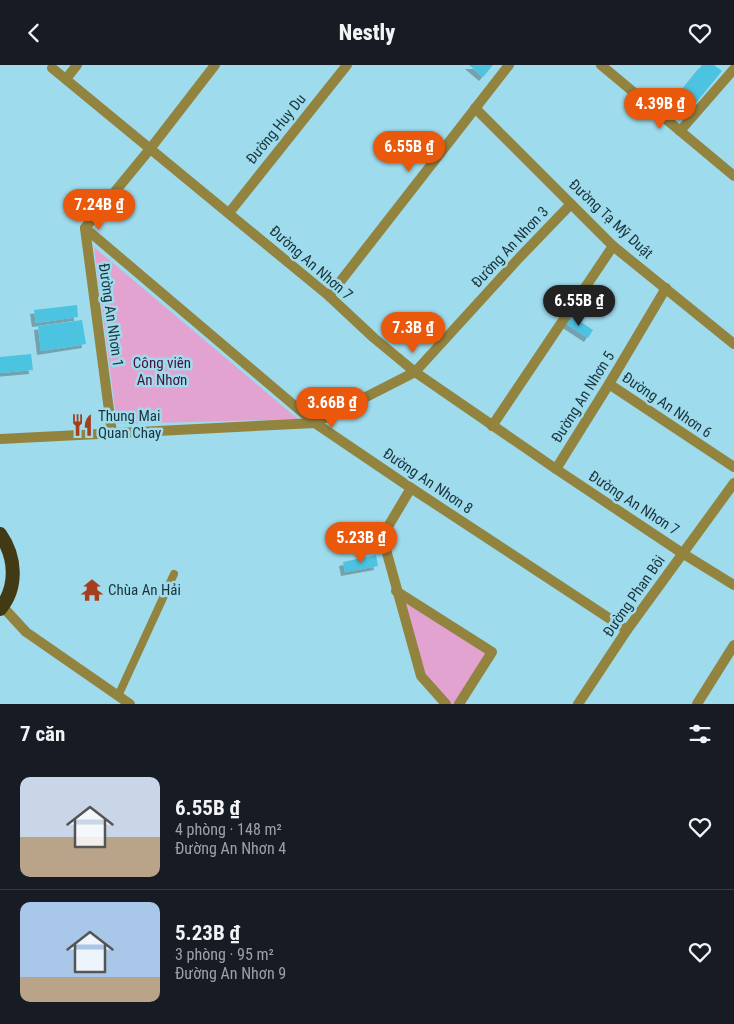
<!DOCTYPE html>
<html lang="vi">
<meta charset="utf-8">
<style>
body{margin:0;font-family:"Roboto Condensed",sans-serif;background:#20242c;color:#f1f3f6;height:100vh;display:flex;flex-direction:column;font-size:19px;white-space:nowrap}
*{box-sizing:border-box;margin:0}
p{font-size:16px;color:#9ea1a6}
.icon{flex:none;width:28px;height:28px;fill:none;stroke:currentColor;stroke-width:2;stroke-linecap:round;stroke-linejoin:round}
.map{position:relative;height:639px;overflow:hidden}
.sheet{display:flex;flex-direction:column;background:#171b24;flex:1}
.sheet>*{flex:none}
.price{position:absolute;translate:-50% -42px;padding:0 11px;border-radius:18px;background:#ea580c;color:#fff;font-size:16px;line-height:32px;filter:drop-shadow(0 1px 2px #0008)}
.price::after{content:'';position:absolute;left:50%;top:30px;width:15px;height:11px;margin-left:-8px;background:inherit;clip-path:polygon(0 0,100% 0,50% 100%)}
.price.selected{background:#222;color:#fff}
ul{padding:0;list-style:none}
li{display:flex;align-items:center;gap:15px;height:125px;padding:0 20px}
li+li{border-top:1px solid #363941}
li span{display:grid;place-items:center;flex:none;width:140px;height:100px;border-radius:10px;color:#555}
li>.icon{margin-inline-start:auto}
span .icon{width:60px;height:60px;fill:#fffc;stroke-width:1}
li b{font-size:21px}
h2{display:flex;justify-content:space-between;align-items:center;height:60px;padding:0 20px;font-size:21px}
header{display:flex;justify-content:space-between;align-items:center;height:65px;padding:0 20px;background:#171b24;font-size:22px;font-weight:800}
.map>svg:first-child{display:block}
.green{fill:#e3a3d1}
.building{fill:#4bc3e1;filter:url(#shadow)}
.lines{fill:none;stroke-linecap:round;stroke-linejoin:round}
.service{stroke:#92833f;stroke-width:8}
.minor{stroke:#92833f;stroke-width:10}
.tertiary{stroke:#92833f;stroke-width:10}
.trunk{stroke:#423a14;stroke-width:14}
.labels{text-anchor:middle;stroke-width:5;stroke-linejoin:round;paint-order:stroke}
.street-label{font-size:15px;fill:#1b343b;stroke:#9edbed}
.park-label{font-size:15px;fill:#4a113e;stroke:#9edbed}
.poi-label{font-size:15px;fill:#1b343b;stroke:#9edbed;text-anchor:start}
</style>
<header><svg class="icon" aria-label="back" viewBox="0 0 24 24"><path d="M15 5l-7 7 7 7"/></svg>Nestly<svg class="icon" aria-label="heart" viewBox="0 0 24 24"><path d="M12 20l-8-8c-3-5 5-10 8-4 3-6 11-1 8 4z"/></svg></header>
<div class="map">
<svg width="734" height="639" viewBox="0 0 734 639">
<defs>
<filter id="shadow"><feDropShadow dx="-4" dy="4" stdDeviation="0" flood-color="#0004"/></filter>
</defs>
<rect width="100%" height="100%" fill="#9edbed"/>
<g class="green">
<polygon points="94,182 298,354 117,359"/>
<polygon points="402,533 487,589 456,639 451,639 424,607"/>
</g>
<g class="building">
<polygon points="469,0 493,0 483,12"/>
<polygon points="702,0 714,0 722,6 692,43 677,31"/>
<polygon points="77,240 78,252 36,258 34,245"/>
<polygon points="570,250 593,265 588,273 565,258"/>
<polygon points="82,255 86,279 41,286 38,261"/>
<polygon points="31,289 33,305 0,308 0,292"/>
<polygon points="376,490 378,501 345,507 343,497"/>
</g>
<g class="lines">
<polyline class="service" points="118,631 174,509"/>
<g class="minor">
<polyline points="601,0 734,111"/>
<polyline points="52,3 329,231 374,273 415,307 556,404 682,488 734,520"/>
<polyline points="66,14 77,0"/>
<polyline points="475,43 613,181 734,279"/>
<polyline points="680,66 734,4"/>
<polyline points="229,148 347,0"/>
<polyline points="85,163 315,358 411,423 627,565"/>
<polyline points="329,231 509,0"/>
<polyline points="609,319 734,402"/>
<polyline points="492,361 613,181"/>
<polyline points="112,368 85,163 150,84 215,0"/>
<polyline points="0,374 315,358 415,307 519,193 571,139"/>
<polyline points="556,404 609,319 666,223"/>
<polyline points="411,423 386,465 385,481 421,611 446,639"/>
<polyline points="396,526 492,587 459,639"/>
<polyline points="578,639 627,565 734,418"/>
<polyline points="697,639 734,580"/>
</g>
<polyline class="tertiary" points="2,541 26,567 130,639"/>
<path class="trunk" d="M 0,469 C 16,492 18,522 0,544"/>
</g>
<defs>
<symbol id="restaurant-bare" viewBox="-9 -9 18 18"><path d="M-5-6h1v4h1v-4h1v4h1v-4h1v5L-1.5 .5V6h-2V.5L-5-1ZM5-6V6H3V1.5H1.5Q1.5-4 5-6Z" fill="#a63e1d" stroke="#9edbed" stroke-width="2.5" paint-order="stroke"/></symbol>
<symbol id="temple-bare" viewBox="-9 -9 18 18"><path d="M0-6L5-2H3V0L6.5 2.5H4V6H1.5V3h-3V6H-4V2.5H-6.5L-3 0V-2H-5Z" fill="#a63e1d" stroke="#9edbed" stroke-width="2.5" paint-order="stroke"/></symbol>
</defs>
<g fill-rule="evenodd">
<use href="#restaurant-bare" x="66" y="344" width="32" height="32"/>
<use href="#temple-bare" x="76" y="509" width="32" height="32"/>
</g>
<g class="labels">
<g class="street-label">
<text transform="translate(276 64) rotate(-51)" y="5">Đường Huy Du</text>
<text transform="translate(611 154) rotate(43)" y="5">Đường Tạ Mỹ Duật</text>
<text transform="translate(510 182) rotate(-47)" y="5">Đường An Nhơn 3</text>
<text transform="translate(311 198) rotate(41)" y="5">Đường An Nhơn 7</text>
<text transform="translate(111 250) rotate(82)" y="5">Đường An Nhơn 1</text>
<text transform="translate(583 332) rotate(-58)" y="5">Đường An Nhơn 5</text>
<text transform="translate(667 340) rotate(34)" y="5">Đường An Nhơn 6</text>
<text transform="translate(428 416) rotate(34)" y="5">Đường An Nhơn 8</text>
<text transform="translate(634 438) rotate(33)" y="5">Đường An Nhơn 7</text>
<text transform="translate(634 531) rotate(-55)" y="5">Đường Phan Bôi</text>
</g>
<g class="park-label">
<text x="162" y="303">Công viên<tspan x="162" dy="17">An Nhơn</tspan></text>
</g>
<g class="poi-label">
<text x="98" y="356">Thung Mai<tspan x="98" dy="17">Quan Chay</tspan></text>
<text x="108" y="530">Chùa An Hải</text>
</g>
</g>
</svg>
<b class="price" style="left:660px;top:65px">4.39B ₫</b>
<b class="price" style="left:409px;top:108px">6.55B ₫</b>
<b class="price" style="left:99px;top:166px">7.24B ₫</b>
<b class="price selected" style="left:579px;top:262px">6.55B ₫</b>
<b class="price" style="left:413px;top:289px">7.3B ₫</b>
<b class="price" style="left:332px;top:364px">3.66B ₫</b>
<b class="price" style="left:361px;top:499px">5.23B ₫</b>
</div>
<section class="sheet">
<h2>7 căn<svg class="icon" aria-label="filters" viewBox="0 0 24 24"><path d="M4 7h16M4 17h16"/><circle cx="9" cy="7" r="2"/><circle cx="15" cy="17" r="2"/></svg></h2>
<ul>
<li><span style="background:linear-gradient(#c9d6e8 60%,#b9a48a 0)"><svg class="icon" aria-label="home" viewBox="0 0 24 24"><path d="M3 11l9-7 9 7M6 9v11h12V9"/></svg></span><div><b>6.55B ₫</b><p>4 phòng · 148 m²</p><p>Đường An Nhơn 4</p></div><svg class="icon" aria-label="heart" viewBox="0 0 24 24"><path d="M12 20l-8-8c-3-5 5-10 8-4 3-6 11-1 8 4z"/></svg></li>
<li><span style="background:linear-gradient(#a9c7e8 75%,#b9a48a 0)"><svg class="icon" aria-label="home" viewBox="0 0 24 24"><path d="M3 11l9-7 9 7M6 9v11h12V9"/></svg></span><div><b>5.23B ₫</b><p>3 phòng · 95 m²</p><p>Đường An Nhơn 9</p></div><svg class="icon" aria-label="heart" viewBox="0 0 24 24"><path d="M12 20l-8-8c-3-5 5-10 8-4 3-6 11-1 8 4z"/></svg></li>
</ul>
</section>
